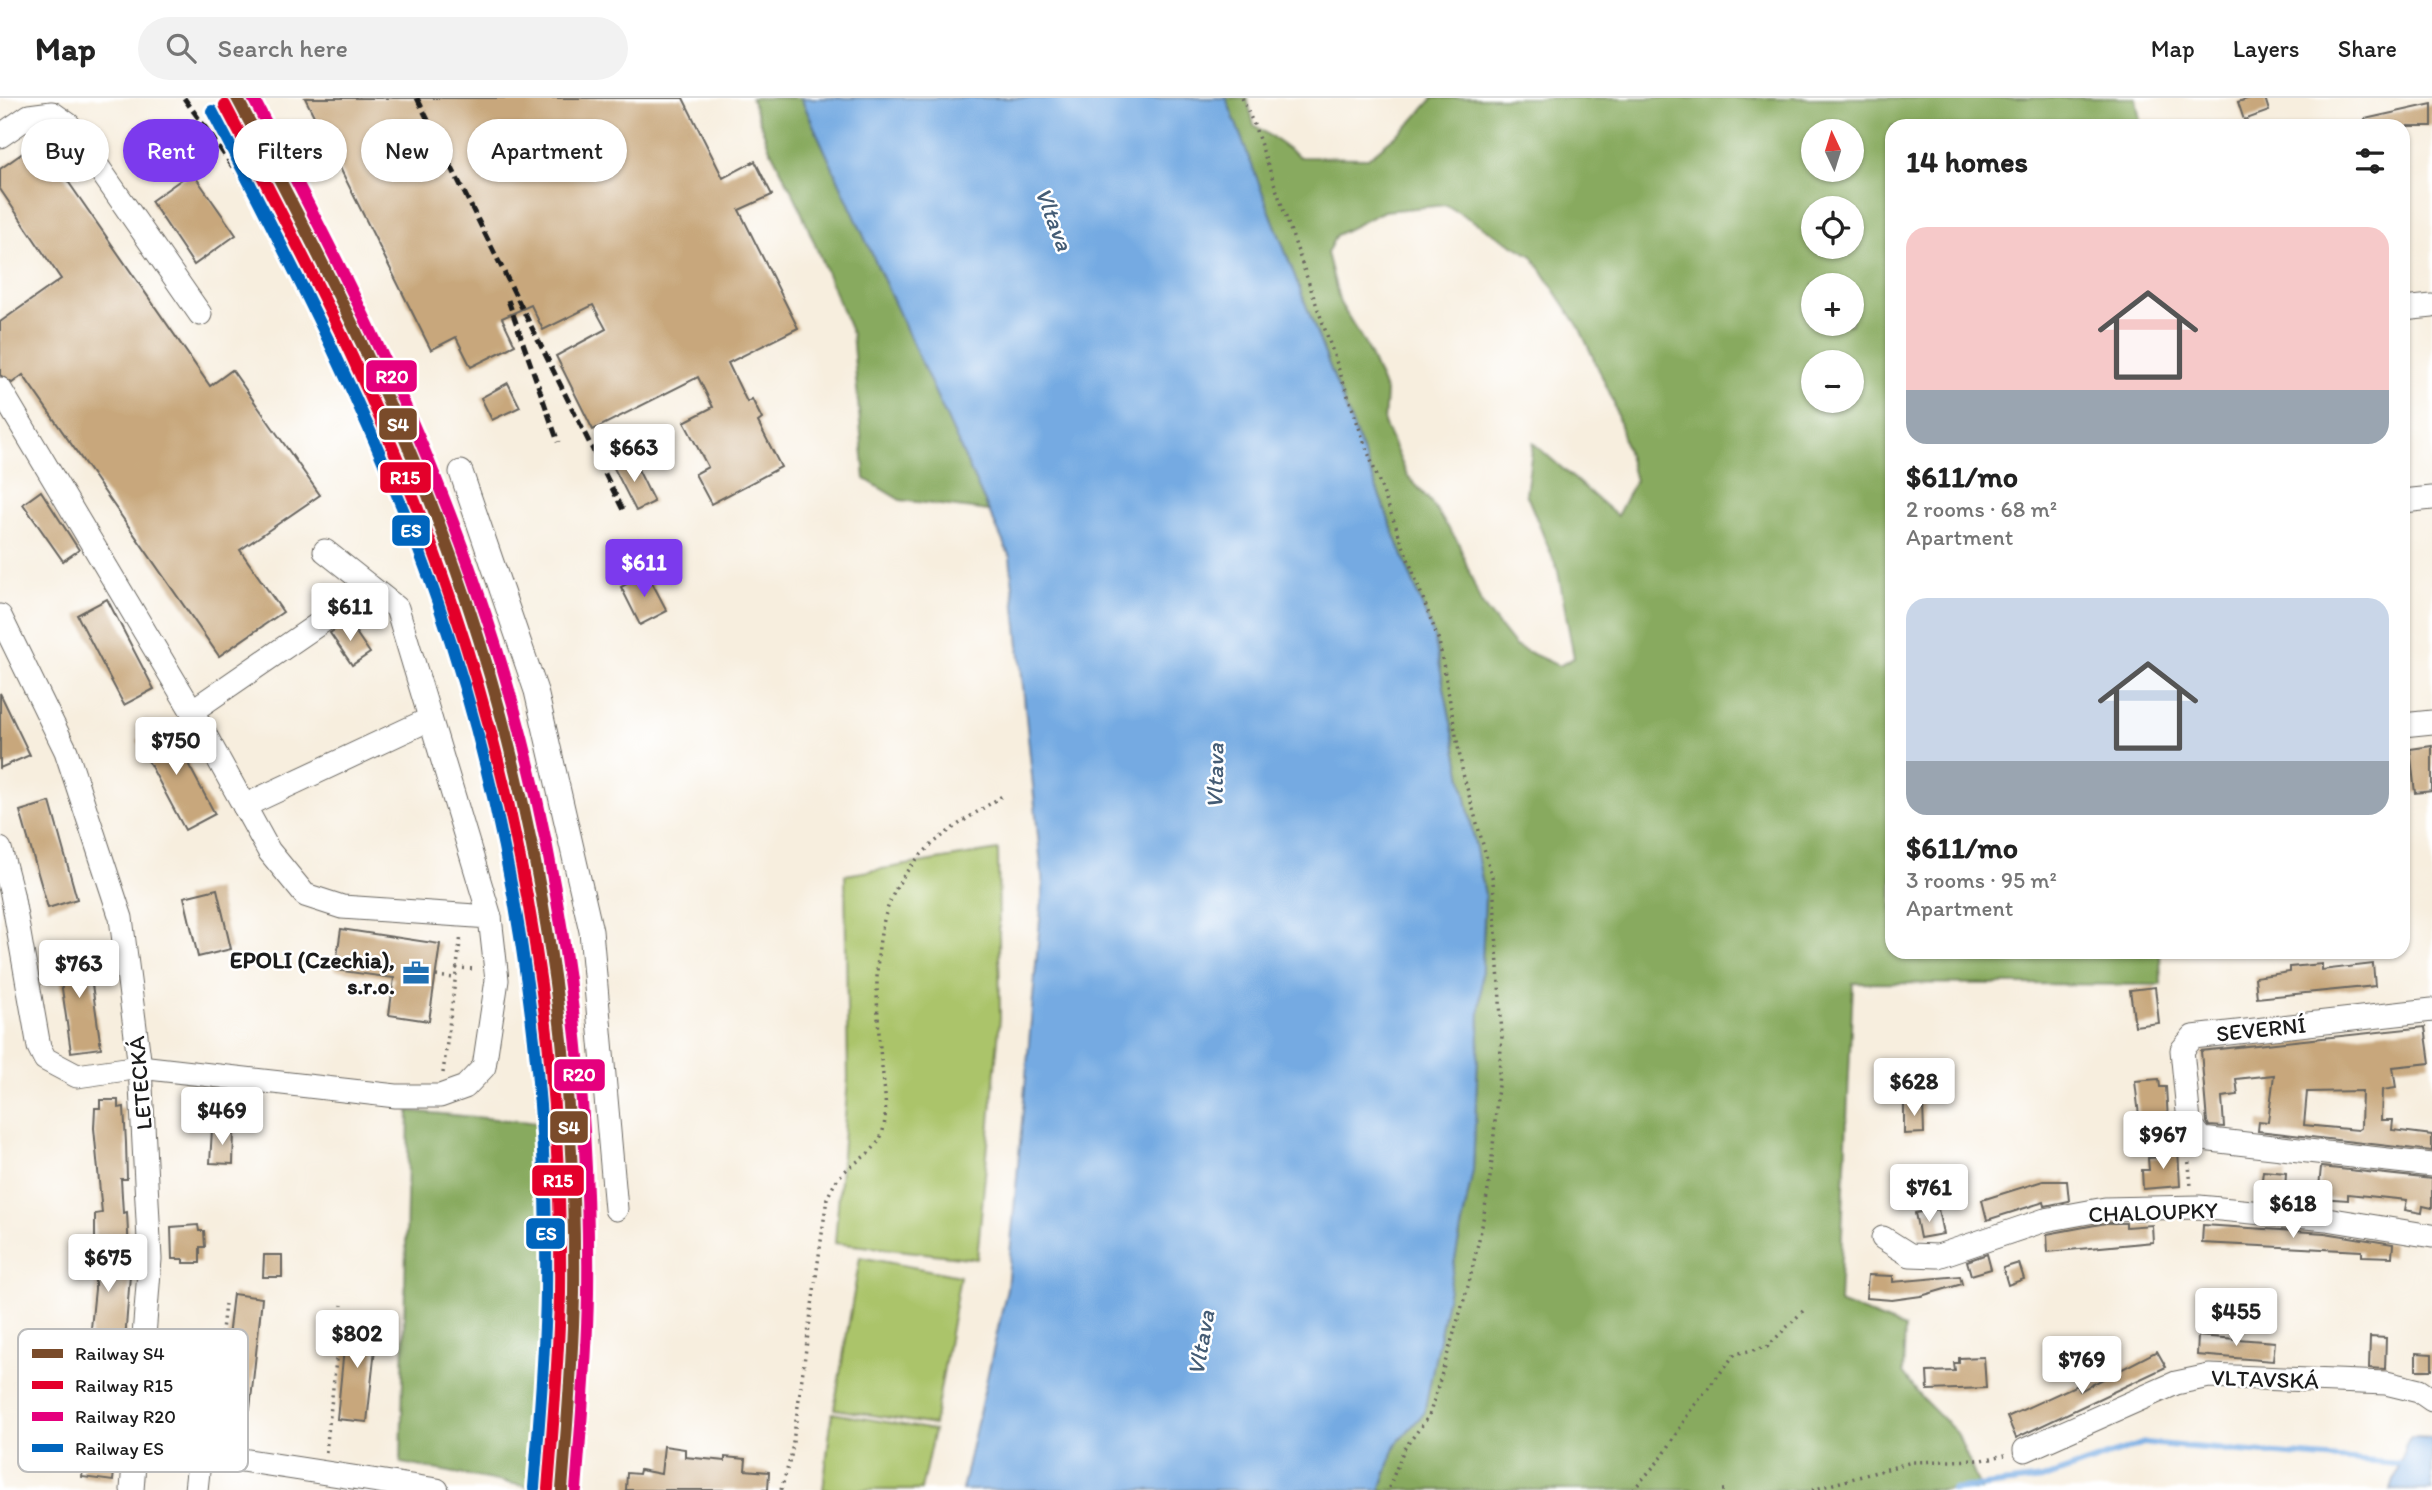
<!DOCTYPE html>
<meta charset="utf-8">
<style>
body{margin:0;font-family:Itim,sans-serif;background:#f2f2f2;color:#222;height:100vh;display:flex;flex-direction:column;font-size:26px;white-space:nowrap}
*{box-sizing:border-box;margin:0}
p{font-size:23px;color:#767676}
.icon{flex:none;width:38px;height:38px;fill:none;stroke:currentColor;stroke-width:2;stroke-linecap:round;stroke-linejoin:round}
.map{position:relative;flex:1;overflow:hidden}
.details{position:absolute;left:1885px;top:21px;width:525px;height:840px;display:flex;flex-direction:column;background:#fff;border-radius:21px;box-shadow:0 2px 5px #0004}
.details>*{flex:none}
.banner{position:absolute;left:21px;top:21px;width:665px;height:63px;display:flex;gap:14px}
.needle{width:46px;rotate:356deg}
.fabs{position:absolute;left:1801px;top:21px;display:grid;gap:14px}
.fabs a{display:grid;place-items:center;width:63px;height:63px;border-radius:50%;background:#fff;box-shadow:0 2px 5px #0004;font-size:35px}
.price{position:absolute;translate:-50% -60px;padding:0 16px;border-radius:7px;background:#fff;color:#222;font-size:23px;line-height:46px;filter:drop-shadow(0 2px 4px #0008)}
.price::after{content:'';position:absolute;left:50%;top:42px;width:21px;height:16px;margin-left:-10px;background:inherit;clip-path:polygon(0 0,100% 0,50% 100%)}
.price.current{background:#7c3aed;color:#fff}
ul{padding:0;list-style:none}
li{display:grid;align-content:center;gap:14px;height:371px;padding:0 21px}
li span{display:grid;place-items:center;height:217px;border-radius:21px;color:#555}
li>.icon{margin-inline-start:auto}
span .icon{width:126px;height:126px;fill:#fffc;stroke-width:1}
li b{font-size:30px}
h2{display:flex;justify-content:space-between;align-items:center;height:84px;padding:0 21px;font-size:30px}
.pill{padding:0 24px;border-radius:32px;background:#fff;box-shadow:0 2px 5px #0004;font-size:24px;line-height:63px}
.pill.current{background:#7c3aed;color:#fff}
header{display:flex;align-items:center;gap:42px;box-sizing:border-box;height:98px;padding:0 35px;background:#fff;border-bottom:2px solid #e0e0e0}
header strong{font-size:33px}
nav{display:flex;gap:38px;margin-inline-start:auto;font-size:24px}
.search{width:490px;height:63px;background:#f2f2f2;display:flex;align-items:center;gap:18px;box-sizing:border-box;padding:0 24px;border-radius:38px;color:#767676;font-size:26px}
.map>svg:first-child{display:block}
.green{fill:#abc46a;stroke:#647043;stroke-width:2}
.forest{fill:#88aa5e;stroke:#52633d;stroke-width:2;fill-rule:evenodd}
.water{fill:#75aae2;stroke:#48637f;stroke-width:2}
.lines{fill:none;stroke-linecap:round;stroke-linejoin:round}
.stream{stroke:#75aae2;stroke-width:6}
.building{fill:#c8a77b;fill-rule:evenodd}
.minor-casing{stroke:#696660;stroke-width:25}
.path{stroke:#696660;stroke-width:3.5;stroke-dasharray:2 5;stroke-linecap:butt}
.minor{stroke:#fff;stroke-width:23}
.rail{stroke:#1c1c1c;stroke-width:5;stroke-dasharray:10 5;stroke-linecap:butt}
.rail-1-casing{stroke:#fff;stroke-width:18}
.rail-2-casing{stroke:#fff;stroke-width:18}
.rail-3-casing{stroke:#fff;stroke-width:18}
.rail-4-casing{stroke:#fff;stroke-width:18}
.rail-1{stroke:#7a4b2a;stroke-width:12}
.rail-2{stroke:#e4002b;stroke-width:12}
.rail-3{stroke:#e5007d;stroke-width:12}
.rail-4{stroke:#0065bd;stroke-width:12}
.labels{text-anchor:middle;stroke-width:5;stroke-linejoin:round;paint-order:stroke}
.poi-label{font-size:23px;font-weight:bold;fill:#1c1c1c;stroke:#fff;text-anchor:end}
.street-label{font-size:23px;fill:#1c1c1c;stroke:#fff}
.water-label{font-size:24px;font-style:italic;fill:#445c75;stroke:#fff}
.key{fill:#fff;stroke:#bbb;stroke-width:2}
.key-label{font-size:19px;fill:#1c1c1c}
.line-badge{stroke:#fff;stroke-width:2.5}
.badge-label{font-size:19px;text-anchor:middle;font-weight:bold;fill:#fff}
</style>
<header>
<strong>Map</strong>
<div class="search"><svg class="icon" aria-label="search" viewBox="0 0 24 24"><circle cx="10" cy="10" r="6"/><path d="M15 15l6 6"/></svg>Search here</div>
<nav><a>Map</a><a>Layers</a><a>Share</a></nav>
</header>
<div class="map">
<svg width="2432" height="1392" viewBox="0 0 2432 1392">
<rect width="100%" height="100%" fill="#fff"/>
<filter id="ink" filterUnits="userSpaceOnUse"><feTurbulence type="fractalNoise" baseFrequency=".0143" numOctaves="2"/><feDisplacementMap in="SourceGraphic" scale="14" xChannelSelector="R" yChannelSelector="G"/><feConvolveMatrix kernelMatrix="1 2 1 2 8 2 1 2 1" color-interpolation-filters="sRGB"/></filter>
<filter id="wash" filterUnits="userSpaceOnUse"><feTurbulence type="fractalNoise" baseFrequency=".00686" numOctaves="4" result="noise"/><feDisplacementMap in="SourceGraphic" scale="28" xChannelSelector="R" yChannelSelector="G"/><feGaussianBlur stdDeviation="1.57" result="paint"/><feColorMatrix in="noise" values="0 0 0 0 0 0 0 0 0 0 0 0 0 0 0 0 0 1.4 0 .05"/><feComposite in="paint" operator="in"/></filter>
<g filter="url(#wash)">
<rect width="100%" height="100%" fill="#f7eede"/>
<g class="green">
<polygon points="998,752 1000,920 977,1161 835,1145 848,981 845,777"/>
<polygon points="860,1159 960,1178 934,1327 834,1311"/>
<polygon points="832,1315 934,1332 921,1392 823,1392"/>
</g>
<g class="forest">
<polygon points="751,0 801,0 989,413 900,402 865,381 852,236 796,101 770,51"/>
<path d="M 1226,0 L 1247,0 L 1254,27 L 1300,59 L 1368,60 L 1411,25 L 1433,0 L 2136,0 L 2141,28 L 1892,28 L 1892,854 L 2160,854 L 2161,887 L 1853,885 L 1839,1205 L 1905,1230 L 1903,1275 L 1922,1300 L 1957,1335 L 1981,1392 L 1380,1392 L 1396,1346 L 1424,1314 L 1473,1072 L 1485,797 L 1434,539 ZM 1813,33 L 1852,33 L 1852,72 L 1813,72 ZM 1446,107 L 1532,158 L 1579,229 L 1613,302 L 1635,383 L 1617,418 L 1533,345 L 1526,395 L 1558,473 L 1574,560 L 1559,568 L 1515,548 L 1481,505 L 1458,444 L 1430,403 L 1407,377 L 1384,325 L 1386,294 L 1365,246 L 1340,205 L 1327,155 L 1336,137 L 1384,113 ZM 1813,110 L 1852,110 L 1852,149 L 1813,149 ZM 1813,187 L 1852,187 L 1852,226 L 1813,226 ZM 1813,264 L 1852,264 L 1852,303 L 1813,303 Z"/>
<polygon points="409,1013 552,1026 557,1167 555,1275 545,1392 401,1365"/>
</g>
<g class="water">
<polygon points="801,0 1226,0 1434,539 1485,797 1473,1072 1424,1315 1396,1346 1380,1392 962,1392 1007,1190 1043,788 1010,459"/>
<polygon points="2412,1339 2432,1340 2432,1392 2391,1392 2406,1346"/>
</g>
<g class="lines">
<polyline class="stream" points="1953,1392 2042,1381 2144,1345 2399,1366"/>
</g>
<g id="blocks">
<g class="building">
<polygon points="305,0 683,0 723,80 755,63 772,97 739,112 798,230 728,265 747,304 752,301 762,321 758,324 781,369 711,406 695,376 708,369 684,324 713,309 698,279 593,332 556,258 606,231 593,207 543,232 531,207 502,220 515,247 471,269 456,239 431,252"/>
<polygon points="2250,0 2265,0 2269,13 2244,22 2238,4"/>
<polygon points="2432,6 2432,28 2366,28 2365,21"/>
<polygon points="40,43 210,288 232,272 320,397 240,452 283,514 219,558 23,277 12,285 0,277 0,224 61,181 0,91 0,71"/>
<polygon points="192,74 236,137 194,167 151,103"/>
<polygon points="508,285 520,309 492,322 481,300"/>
<polygon points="632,359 654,404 636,413 613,368"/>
<polygon points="41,393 79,452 63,463 23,406"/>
<polygon points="647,475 667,513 640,527 621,489"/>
<polygon points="107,501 154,591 124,607 77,517"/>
<polygon points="348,523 370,555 352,567 330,535"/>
<polygon points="0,595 30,657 0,670"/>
<polygon points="167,626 215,716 185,732 137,642"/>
<polygon points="2432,648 2432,693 2415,695 2410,651"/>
<polygon points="50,704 77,801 48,810 20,713"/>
<polygon points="217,791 231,851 198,859 184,799"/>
<polygon points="341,831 440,846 429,923 389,917 394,880 335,872"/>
<polygon points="87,851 101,950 71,954 57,855"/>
<polygon points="2322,866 2322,872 2373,866 2375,888 2257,900 2255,879 2290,874 2290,869"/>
<polygon points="2155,889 2159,925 2135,928 2130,892"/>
<path d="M 2425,929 L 2430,965 L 2393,969 L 2396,990 L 2382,992 L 2381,1022 L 2393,1022 L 2392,1032 L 2432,1037 L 2432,1053 L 2258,1033 L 2259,1023 L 2268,1024 L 2274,977 L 2236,981 L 2238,997 L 2222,999 L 2224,1029 L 2209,1028 L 2207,1024 L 2201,953 ZM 2362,993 L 2361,1030 L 2358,1032 L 2304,1027 L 2307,994 Z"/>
<polygon points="2159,981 2160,989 2166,989 2168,1022 2140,1026 2135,983"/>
<polygon points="100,1002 118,1002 118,1010 124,1009 126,1045 127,1081 121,1081 123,1115 127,1114 130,1177 120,1308 122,1321 111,1354 116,1355 113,1383 82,1379 94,1271 87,1270 95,1191 95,1116 102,1115 94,1030 95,1010 100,1010"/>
<polygon points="1904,1005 1923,1005 1924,1035 1904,1036"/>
<polygon points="212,1031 234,1032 233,1066 210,1065"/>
<polygon points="2178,1051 2180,1088 2143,1091 2142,1072 2149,1072 2148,1060 2161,1059 2160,1052"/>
<polygon points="2321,1069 2432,1081 2432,1110 2423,1108 2422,1115 2405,1112 2407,1102 2348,1096 2348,1102 2318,1100"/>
<polygon points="2263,1073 2286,1075 2285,1092 2261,1090"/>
<polygon points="2043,1083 2067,1083 2069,1103 2045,1108 2044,1104 1987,1122 1982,1102"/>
<polygon points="1938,1111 1943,1136 1920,1140 1915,1115"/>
<polygon points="2106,1125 2126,1125 2126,1129 2152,1127 2153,1144 2048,1154 2047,1136"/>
<polygon points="198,1127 199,1133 204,1133 205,1149 200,1149 200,1165 183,1165 183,1161 172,1161 171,1129"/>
<polygon points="2203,1127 2325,1135 2393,1146 2392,1159 2362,1158 2362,1153 2202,1145"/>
<polygon points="1987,1156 1991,1171 1971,1177 1967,1163"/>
<polygon points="264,1157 282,1157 282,1179 263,1179"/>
<polygon points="2019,1165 2024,1181 2008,1187 2003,1170"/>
<polygon points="1868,1177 1893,1178 1893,1184 1960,1178 1962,1186 1921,1198 1892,1202 1866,1200"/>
<polygon points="233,1196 262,1200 250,1311 220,1308"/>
<polygon points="347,1220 378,1223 367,1324 337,1321"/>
<polygon points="2198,1238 2275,1244 2273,1263 2197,1257"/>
<polygon points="2370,1239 2386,1240 2385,1271 2369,1270"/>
<polygon points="2157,1253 2166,1269 2016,1340 2007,1319 2077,1287 2080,1293"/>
<polygon points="2416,1255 2432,1256 2432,1272 2416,1272"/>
<polygon points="1984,1259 1986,1290 1928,1292 1927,1274 1955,1273 1954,1265 1959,1265 1959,1260"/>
<polygon points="664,1348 685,1351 685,1359 725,1363 725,1359 746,1361 745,1372 769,1374 768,1392 626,1392 627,1375 639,1376 640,1372 661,1376"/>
</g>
</g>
</g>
<g filter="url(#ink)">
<use href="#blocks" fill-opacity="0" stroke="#696660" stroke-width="2"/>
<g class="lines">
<defs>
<g id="minor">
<polyline points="0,38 29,18 52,15 69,27 200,216"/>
<polyline points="2403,211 2432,208"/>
<polyline points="0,291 192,613 269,753 305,797 342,809 490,819 497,882 484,969 465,989 440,998 396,998 140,969 77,978 45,961 39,949 12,796 0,751"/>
<polyline points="461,374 536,593 591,833 616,1111"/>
<polyline points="2403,403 2432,400"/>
<polyline points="325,453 397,510 490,819"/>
<polyline points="0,518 66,653 121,820 140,969 150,1161 132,1392"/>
<polyline points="192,613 371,490"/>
<polyline points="2403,627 2432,624"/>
<polyline points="244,708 430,621"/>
<polyline points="2432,912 2193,939 2182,952 2189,1024 2202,1041 2432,1067"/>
<polyline points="1883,1140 1910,1157 1938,1158 2045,1122 2105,1111 2199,1109 2327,1121 2432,1138"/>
<polyline points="137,1346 437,1392"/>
<polyline points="2025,1352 2176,1285 2209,1278 2386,1285 2419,1293 2432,1302"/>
<polyline points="189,1353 192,1321"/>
<polyline points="196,1392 200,1355"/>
</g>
</defs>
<use href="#minor" class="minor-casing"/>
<g class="path">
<polyline points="1242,0 1254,27 1363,341 1439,543 1463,676 1493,782 1502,938 1491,1073 1482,1128 1469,1185 1429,1318 1404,1351 1388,1392"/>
<polyline points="456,870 475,871"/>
<polyline points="436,878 455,880"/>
<polyline points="443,975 461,837"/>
<polyline points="2188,1057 2191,1088"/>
<polyline points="213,1312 225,1206"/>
<polyline points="326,1354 342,1207"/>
<path d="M 781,1392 L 791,1358 L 827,1100 C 831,1093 835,1083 841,1077 C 854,1063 875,1056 882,1036 C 890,1012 882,976 880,951 C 876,889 869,817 912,767 C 936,737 974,717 1005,696"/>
<polyline points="1633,1392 1663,1358 1690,1313 1735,1256 1767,1249 1803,1213"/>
<polyline points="1722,1392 1727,1392"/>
<polyline points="1812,1392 1912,1364 1982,1362 2005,1357"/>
</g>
<use href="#minor" class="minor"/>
<g class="rail">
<path d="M 184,0 C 209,35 234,69 257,105 C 330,217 384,343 430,468"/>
<polyline points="417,0 624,414"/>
<polyline points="508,202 558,344"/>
</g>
<defs>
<path id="rail-1" d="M 237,0 C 322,161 407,325 465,498 C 540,721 577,960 574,1195 C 573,1261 567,1326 562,1392"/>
<path id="rail-2" d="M 225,7 C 309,167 393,329 451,502 C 526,723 563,962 560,1195 C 559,1260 553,1326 548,1391"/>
<path id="rail-3" d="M 253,0 C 337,159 419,320 477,491 C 555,715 591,959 588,1195 C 587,1261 581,1326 576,1392"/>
<path id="rail-4" d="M 212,13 C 296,173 379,334 438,505 C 513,725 549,963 546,1195 C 545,1260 539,1325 534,1390"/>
</defs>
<use href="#rail-1" class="rail-1-casing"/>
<use href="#rail-2" class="rail-2-casing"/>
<use href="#rail-3" class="rail-3-casing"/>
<use href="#rail-4" class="rail-4-casing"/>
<use href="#rail-1" class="rail-1"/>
<use href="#rail-2" class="rail-2"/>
<use href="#rail-3" class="rail-3"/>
<use href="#rail-4" class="rail-4"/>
</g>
</g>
<defs>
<symbol id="office-bare" viewBox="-9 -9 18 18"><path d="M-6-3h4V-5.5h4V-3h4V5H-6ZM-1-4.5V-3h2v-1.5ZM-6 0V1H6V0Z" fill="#1f6fb2" stroke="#fff" stroke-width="2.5" paint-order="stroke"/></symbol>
</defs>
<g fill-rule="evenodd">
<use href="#office-bare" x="397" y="856" width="38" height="38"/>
</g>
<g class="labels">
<g class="poi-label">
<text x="395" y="870">EPOLI (Czechia),<tspan x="395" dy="26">s.r.o.</tspan></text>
</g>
<g class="street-label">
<text transform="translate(2261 931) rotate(-6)" y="8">SEVERNÍ</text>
<text transform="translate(140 985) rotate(-95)" y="8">LETECKÁ</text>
<text transform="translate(2153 1114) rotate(-2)" y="8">CHALOUPKY</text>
<text transform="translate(2265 1281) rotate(2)" y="8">VLTAVSKÁ</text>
</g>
<g class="water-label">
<text transform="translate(1054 121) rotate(69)" y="8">Vltava</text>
<text transform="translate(1215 678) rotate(-89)" y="8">Vltava</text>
<text transform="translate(1201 1245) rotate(-80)" y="8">Vltava</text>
</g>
</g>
<rect x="18" y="1231" width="230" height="143" rx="10" class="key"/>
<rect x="32" y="1251" width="31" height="9" fill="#7a4b2a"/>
<rect x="32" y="1283" width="31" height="8" fill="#e4002b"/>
<rect x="32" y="1314" width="31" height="9" fill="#e5007d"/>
<rect x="32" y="1346" width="31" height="8" fill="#0065bd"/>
<g class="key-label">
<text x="75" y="1262">Railway S4</text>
<text x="75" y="1294">Railway R15</text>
<text x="75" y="1325">Railway R20</text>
<text x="75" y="1357">Railway ES</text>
</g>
<g class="line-badge">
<rect x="365" y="261" width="53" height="34" rx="7" fill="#e5007d"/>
<rect x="378" y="309" width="40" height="34" rx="7" fill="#7a4b2a"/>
<rect x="379" y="363" width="53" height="33" rx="7" fill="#e4002b"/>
<rect x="391" y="416" width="40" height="33" rx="7" fill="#0065bd"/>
<rect x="553" y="960" width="53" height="34" rx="7" fill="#e5007d"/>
<rect x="549" y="1012" width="40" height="34" rx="7" fill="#7a4b2a"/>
<rect x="531" y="1066" width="54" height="33" rx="7" fill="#e4002b"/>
<rect x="525" y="1119" width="41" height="33" rx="7" fill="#0065bd"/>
</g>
<g class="badge-label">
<text x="392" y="285">R20</text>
<text x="398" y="333">S4</text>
<text x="405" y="386">R15</text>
<text x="411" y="439">ES</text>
<text x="579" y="983">R20</text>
<text x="569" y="1036">S4</text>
<text x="558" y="1089">R15</text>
<text x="546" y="1142">ES</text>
</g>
</svg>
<div class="fabs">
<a><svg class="needle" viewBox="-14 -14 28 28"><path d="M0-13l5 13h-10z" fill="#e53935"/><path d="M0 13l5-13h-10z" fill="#767676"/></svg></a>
<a><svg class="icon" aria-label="locate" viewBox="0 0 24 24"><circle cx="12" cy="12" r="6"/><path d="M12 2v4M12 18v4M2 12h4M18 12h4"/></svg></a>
<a>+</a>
<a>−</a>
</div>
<b class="price" style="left:634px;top:386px">$663</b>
<b class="price current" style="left:644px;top:501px">$611</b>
<b class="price" style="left:350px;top:545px">$611</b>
<b class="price" style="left:176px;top:679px">$750</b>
<b class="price" style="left:79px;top:902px">$763</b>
<b class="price" style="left:1914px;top:1020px">$628</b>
<b class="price" style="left:222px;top:1049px">$469</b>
<b class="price" style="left:2163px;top:1073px">$967</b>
<b class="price" style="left:1929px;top:1126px">$761</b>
<b class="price" style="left:2293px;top:1142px">$618</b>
<b class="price" style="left:108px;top:1196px">$675</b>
<b class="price" style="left:2236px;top:1250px">$455</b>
<b class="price" style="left:357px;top:1272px">$802</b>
<b class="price" style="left:2082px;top:1298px">$769</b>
<div class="banner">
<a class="pill">Buy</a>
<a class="pill current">Rent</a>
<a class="pill">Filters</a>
<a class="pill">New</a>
<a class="pill">Apartment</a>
</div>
<section class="details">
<h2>14 homes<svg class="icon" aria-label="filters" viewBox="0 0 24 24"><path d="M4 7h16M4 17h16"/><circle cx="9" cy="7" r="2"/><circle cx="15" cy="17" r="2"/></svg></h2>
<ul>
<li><span style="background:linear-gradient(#f6c9c9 75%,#9aa5b1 0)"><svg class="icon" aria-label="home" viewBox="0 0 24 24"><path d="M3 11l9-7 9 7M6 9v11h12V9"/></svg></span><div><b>$611/mo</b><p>2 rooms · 68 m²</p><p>Apartment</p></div></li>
<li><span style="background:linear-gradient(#c9d6e8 75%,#9aa5b1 0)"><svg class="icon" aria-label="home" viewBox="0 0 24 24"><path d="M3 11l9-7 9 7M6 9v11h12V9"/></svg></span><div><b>$611/mo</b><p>3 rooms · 95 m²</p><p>Apartment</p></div></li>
</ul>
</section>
</div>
